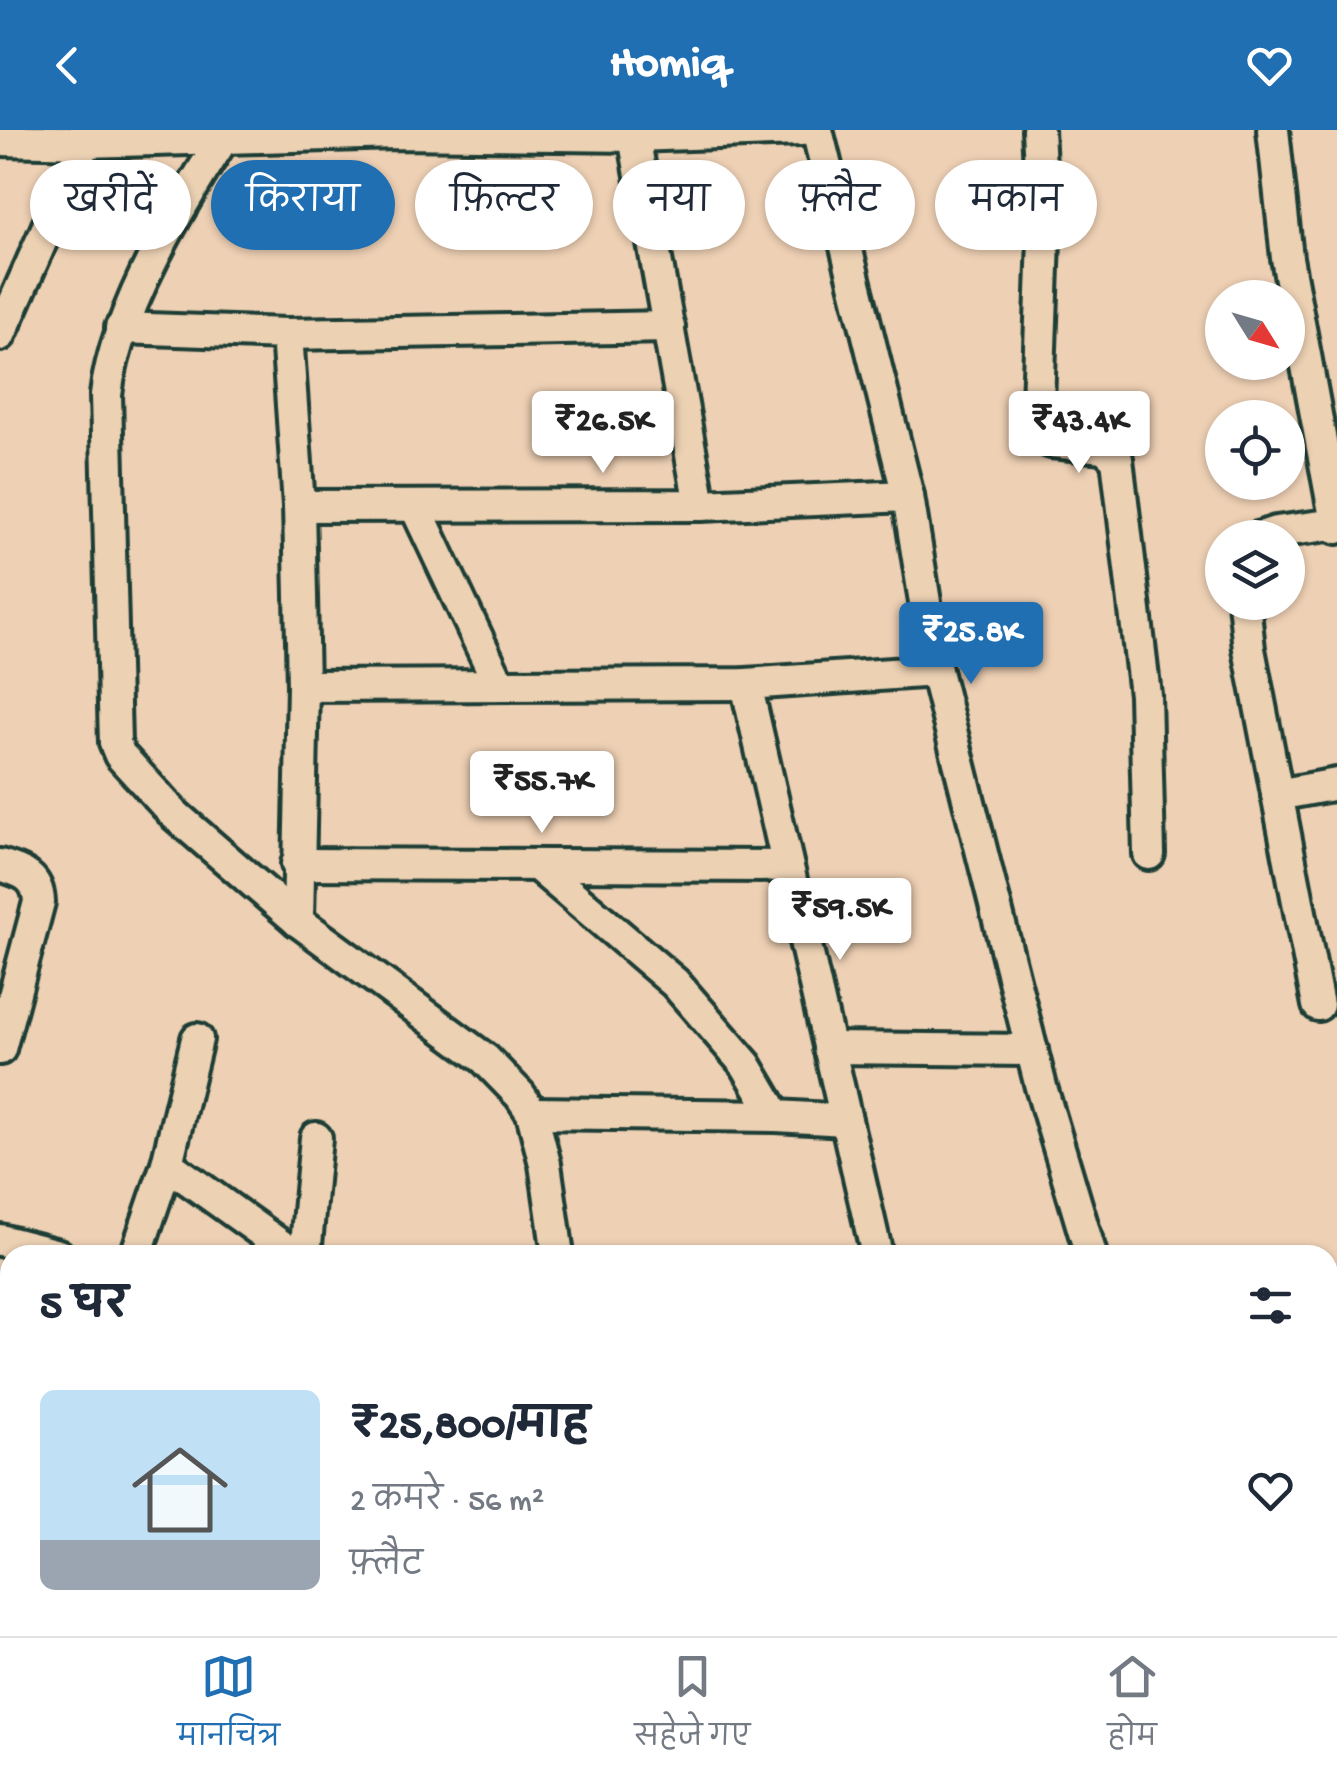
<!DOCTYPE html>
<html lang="hi">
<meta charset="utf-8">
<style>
body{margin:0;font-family:"Gochi Hand","Playpen Sans Deva",sans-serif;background:#f2f2f3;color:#1f2937;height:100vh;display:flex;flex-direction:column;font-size:38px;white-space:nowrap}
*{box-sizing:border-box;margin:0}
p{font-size:32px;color:#747a83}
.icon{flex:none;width:55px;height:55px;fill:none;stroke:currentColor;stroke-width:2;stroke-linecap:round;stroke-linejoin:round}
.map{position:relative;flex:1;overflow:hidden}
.side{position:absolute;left:0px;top:1115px;width:1338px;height:392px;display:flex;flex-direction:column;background:#fff;border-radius:30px 30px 0 0;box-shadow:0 2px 8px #0004}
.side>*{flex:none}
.guide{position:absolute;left:30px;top:30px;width:1278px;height:90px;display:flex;gap:20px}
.needle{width:65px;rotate:127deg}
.buttons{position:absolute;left:1205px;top:150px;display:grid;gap:20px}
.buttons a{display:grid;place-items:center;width:100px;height:100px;border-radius:50%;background:#fff;box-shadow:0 2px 8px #0004;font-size:50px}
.price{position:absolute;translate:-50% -85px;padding:0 22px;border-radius:10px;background:#fff;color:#222;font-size:32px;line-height:65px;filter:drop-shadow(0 2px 5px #0008)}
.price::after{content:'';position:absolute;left:50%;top:60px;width:30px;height:22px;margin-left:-15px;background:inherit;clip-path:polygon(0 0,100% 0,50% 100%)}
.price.active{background:#1f6fb2;color:#fff}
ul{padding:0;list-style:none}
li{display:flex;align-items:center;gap:30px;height:250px;padding:0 40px}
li+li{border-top:2px solid #e0e1e3}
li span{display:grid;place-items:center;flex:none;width:280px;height:200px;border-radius:15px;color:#555}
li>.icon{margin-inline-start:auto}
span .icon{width:120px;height:120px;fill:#fffc;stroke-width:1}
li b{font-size:42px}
h2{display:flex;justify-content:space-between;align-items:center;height:120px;padding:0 40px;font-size:42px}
.tag{padding:0 35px;border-radius:45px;background:#fff;box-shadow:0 2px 8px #0004;font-size:35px;line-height:90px}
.tag.active{background:#1f6fb2;color:#fff}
header{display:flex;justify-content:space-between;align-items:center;height:130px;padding:0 40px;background:#1f6fb2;color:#fff;font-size:45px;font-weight:700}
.tabs{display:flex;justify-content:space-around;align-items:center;height:140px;border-top:2px solid #e0e1e3;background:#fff;font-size:28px;color:#747a83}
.tabs a{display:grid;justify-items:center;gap:5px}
.tabs .active{color:#1f6fb2}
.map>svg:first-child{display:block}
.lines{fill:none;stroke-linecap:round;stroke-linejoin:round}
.minor-casing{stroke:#1f3d34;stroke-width:38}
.minor{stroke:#ecd1b3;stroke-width:30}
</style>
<header><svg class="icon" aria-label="back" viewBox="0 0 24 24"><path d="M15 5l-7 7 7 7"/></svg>Homiq<svg class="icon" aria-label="heart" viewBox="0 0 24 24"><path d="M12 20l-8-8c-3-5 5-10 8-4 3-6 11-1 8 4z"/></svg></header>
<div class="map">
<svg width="1337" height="1506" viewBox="0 0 1337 1506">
<rect width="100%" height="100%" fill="#eed0b4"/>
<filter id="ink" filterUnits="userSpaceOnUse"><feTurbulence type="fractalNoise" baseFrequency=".01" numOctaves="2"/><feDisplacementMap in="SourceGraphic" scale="20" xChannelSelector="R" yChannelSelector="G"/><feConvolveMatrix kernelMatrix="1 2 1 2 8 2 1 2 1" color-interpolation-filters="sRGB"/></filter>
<g filter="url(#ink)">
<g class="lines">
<defs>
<g id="minor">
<polyline points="817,0 908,366 936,541 1041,957 1091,1125"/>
<path d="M 1038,0 L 1044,109 L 1038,273 C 1040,287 1040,302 1051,312 L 1104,317 L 1117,329 L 1145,565 L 1149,724"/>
<polyline points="1273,0 1287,128 1337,398"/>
<polyline points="634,6 700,375"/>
<path d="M 224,7 C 179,76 115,183 106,265 L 115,613 L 120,625 L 174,684 L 298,791 L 485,929 L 520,965 L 532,983 L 545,1034 L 558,1125"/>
<polyline points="0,10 85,12 397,3 634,6 801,0"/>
<polyline points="121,198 287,204 669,197"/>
<polyline points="287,204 299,376 303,556 298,791"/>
<polyline points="0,205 85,12"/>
<polyline points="299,376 700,375 908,366"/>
<polyline points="416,378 499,554"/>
<polyline points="1258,408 1276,402 1336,394"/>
<polyline points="1244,472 1249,519 1318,875"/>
<polyline points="746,554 877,1125"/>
<polyline points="303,556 746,554 936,541"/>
<polyline points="1277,665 1337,654"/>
<polyline points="297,734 787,736"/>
<path d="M 0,735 C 22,742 38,746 39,772 L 0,919"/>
<polyline points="538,736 675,853 746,935 776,986"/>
<polyline points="829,918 1032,920"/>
<polyline points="532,983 776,986 846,990"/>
<polyline points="167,1034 294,1125"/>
<polyline points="0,1110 58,1125"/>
<polyline points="136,1125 167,1034 197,909"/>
<polyline points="305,1125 316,1008"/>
<polyline points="1328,1283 1337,1333"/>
<polyline points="564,1498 581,1506"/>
<polyline points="720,1498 745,1506"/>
<polyline points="1203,1498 1204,1506"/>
<polyline points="432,1506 437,1498"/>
</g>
</defs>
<use href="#minor" class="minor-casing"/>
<use href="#minor" class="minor"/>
</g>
</g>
</svg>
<div class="buttons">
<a><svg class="needle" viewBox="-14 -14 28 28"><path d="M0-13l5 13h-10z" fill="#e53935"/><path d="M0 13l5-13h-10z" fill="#747a83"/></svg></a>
<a><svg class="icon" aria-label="locate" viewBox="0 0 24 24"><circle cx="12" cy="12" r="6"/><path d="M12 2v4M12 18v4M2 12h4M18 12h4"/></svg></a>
<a><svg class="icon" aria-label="layers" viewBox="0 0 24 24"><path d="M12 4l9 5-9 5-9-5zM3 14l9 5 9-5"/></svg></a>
</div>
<b class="price" style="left:603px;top:346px">₹26.5K</b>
<b class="price" style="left:1079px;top:346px">₹43.4K</b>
<b class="price active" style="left:971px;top:557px">₹25.8K</b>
<b class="price" style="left:542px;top:706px">₹55.7K</b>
<b class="price" style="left:840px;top:833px">₹59.5K</b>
<div class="guide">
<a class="tag">खरीदें</a>
<a class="tag active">किराया</a>
<a class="tag">फ़िल्टर</a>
<a class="tag">नया</a>
<a class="tag">फ़्लैट</a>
<a class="tag">मकान</a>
</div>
<section class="side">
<h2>5 घर<svg class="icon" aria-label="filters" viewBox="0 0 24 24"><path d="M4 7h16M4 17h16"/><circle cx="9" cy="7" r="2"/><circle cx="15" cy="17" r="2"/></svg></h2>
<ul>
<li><span style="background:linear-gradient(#bfe0f5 75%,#9aa5b1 0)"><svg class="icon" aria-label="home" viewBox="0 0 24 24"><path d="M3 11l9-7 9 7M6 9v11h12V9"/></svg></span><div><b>₹25,800/माह</b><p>2 कमरे · 56 m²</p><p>फ़्लैट</p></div><svg class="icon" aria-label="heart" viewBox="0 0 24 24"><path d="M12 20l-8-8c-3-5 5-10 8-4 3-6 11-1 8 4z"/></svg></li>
</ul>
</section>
</div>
<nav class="tabs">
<a class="active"><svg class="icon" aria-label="map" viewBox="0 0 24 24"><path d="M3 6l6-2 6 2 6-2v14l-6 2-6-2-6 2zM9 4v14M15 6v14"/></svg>मानचित्र</a>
<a><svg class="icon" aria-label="saved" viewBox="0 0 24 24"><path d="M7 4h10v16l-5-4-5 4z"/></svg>सहेजे गए</a>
<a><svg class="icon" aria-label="home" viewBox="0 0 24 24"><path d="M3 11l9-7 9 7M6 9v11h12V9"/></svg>होम</a>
</nav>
